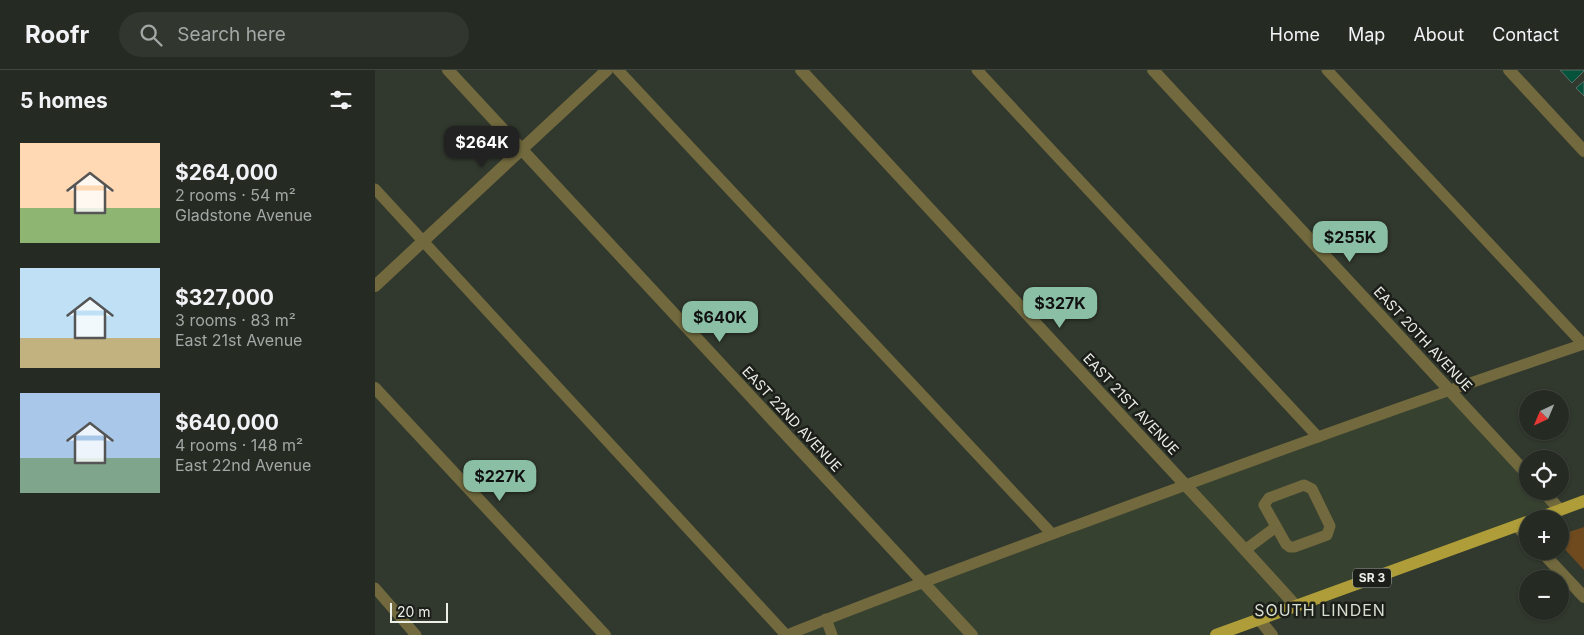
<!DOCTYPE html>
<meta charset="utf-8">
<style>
body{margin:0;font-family:Inter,sans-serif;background:#31362f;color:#f1f3f6;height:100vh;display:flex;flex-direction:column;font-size:19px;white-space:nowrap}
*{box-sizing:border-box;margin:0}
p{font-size:16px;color:#a3a7a5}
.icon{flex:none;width:28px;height:28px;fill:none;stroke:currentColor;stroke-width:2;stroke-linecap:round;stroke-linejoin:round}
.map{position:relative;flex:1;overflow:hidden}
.side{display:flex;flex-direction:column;background:#252a22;width:375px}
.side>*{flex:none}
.needle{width:32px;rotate:224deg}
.controls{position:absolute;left:1144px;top:320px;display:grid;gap:10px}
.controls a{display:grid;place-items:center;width:50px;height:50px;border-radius:50%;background:#252a22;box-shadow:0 1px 4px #0004,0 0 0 1px #424640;font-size:25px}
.scale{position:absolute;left:15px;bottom:12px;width:58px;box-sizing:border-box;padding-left:5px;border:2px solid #ebefe8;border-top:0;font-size:14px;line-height:18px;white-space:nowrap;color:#ebefe8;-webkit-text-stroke:4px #1b1e19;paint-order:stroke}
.price{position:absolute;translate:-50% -42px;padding:0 11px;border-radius:10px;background:#8abfa5;color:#111;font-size:16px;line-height:32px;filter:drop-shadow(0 1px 2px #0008)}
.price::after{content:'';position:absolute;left:50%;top:30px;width:15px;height:11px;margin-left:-8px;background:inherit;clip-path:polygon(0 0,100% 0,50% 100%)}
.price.selected{background:#222;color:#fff}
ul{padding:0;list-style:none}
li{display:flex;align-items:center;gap:15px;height:125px;padding:0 20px}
li span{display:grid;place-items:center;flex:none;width:140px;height:100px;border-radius:0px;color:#555}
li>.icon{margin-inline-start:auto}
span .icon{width:60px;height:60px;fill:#fffc;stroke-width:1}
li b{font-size:21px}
h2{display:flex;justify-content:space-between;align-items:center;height:60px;padding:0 20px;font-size:21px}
header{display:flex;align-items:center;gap:30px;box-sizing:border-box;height:70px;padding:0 25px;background:#252a22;border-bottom:1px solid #424640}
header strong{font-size:24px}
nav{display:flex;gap:28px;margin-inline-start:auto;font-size:18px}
.search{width:350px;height:45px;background:#31362f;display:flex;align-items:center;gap:12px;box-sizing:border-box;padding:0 18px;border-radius:28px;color:#a3a7a5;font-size:19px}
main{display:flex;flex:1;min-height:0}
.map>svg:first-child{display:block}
.built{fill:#374130}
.green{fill:#6f4a1f}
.building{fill:#04533a;stroke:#5e6d66}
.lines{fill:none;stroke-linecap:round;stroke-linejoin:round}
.service{stroke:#726a3e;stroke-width:11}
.minor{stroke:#726a3e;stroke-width:12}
.primary{stroke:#ae9d39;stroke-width:12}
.labels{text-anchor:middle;stroke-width:5;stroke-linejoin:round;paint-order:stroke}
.shield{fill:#1b1e19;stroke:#adb0aa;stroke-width:1}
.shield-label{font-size:12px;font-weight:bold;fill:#ebefe8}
.street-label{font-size:14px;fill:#ebefe8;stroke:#1b1e19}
.quarter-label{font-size:16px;letter-spacing:1px;fill:#d6ded0;stroke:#1b1e19}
</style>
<header>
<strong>Roofr</strong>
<div class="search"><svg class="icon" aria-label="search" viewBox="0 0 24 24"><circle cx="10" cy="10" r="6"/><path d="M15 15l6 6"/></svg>Search here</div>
<nav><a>Home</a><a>Map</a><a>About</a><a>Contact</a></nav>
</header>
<main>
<section class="side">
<h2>5 homes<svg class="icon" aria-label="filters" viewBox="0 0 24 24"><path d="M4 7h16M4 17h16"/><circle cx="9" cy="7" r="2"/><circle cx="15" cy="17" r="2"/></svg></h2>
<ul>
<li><span style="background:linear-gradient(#ffd9b3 65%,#8fb573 0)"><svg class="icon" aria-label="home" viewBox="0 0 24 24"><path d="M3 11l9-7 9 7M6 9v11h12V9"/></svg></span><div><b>$264,000</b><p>2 rooms · 54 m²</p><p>Gladstone Avenue</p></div></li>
<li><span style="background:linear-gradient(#bfe0f5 70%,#c2b280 0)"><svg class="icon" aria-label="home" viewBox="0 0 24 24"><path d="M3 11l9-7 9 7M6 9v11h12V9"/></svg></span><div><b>$327,000</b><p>3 rooms · 83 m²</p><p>East 21st Avenue</p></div></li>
<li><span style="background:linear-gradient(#a9c7e8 65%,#7fa58c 0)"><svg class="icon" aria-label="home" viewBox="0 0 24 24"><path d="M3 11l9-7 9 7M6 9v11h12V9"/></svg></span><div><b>$640,000</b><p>4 rooms · 148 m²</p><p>East 22nd Avenue</p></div></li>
</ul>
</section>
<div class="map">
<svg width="1209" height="565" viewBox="0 0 1209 565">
<rect width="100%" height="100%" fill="#31382d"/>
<polygon class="built" points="1077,322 1152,403 1152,421 1169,421 1186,440 836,565 420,565"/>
<polygon class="green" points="1209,457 1209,500 1185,474 1185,465"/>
<g class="building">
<polygon points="1185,0 1209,0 1209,1 1197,13"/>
<polygon points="1209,11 1209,26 1201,18"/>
</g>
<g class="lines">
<g class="service">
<polyline points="243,0 677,464"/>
<polyline points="602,0 943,367"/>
<polyline points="952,0 1208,274"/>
<polyline points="0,119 411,565"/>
<polygon points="929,415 937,419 955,456 952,465 919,477 915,477 911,474 889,435 894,428"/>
<polyline points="870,480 901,457"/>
<polyline points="0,518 41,565"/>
<polyline points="451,549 457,565"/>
<path d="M 412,565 C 527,519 643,477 759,434 C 908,379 1058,325 1209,274"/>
</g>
<g class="minor">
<polyline points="73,0 597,565"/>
<polyline points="426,0 841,448 921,536"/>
<polyline points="778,0 1152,404"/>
<polyline points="1134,0 1209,81"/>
<polyline points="0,216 232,0"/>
<polyline points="0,318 230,565"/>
<polyline points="1168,421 1185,440"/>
<polyline points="1142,456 1152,467"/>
<polyline points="1166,481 1209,527"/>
<polyline points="884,549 897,565"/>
</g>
<g class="primary">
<polyline points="1161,449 1209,431"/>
<polyline points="841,565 1152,452"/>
</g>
</g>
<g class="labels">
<rect class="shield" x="978" y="498.5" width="38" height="19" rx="4"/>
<g class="shield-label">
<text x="997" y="512">SR 3</text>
</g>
<g class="street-label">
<text transform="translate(1048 269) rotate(47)" y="5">EAST 20TH AVENUE</text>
<text transform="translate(756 334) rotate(47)" y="5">EAST 21ST AVENUE</text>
<text transform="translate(417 349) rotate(47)" y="5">EAST 22ND AVENUE</text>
</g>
<g class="quarter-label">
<text x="945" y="546">SOUTH LINDEN</text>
</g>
</g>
</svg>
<div class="controls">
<a><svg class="needle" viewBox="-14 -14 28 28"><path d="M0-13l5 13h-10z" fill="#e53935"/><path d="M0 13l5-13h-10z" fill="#a3a7a5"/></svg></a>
<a><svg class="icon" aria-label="locate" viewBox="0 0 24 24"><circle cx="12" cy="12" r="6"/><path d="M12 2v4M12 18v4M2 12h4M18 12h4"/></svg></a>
<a>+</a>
<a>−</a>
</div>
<div class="scale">20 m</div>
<b class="price selected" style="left:107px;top:98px">$264K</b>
<b class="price" style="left:975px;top:193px">$255K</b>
<b class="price" style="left:685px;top:259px">$327K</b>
<b class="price" style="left:345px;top:273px">$640K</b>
<b class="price" style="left:125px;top:432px">$227K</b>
</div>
</main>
